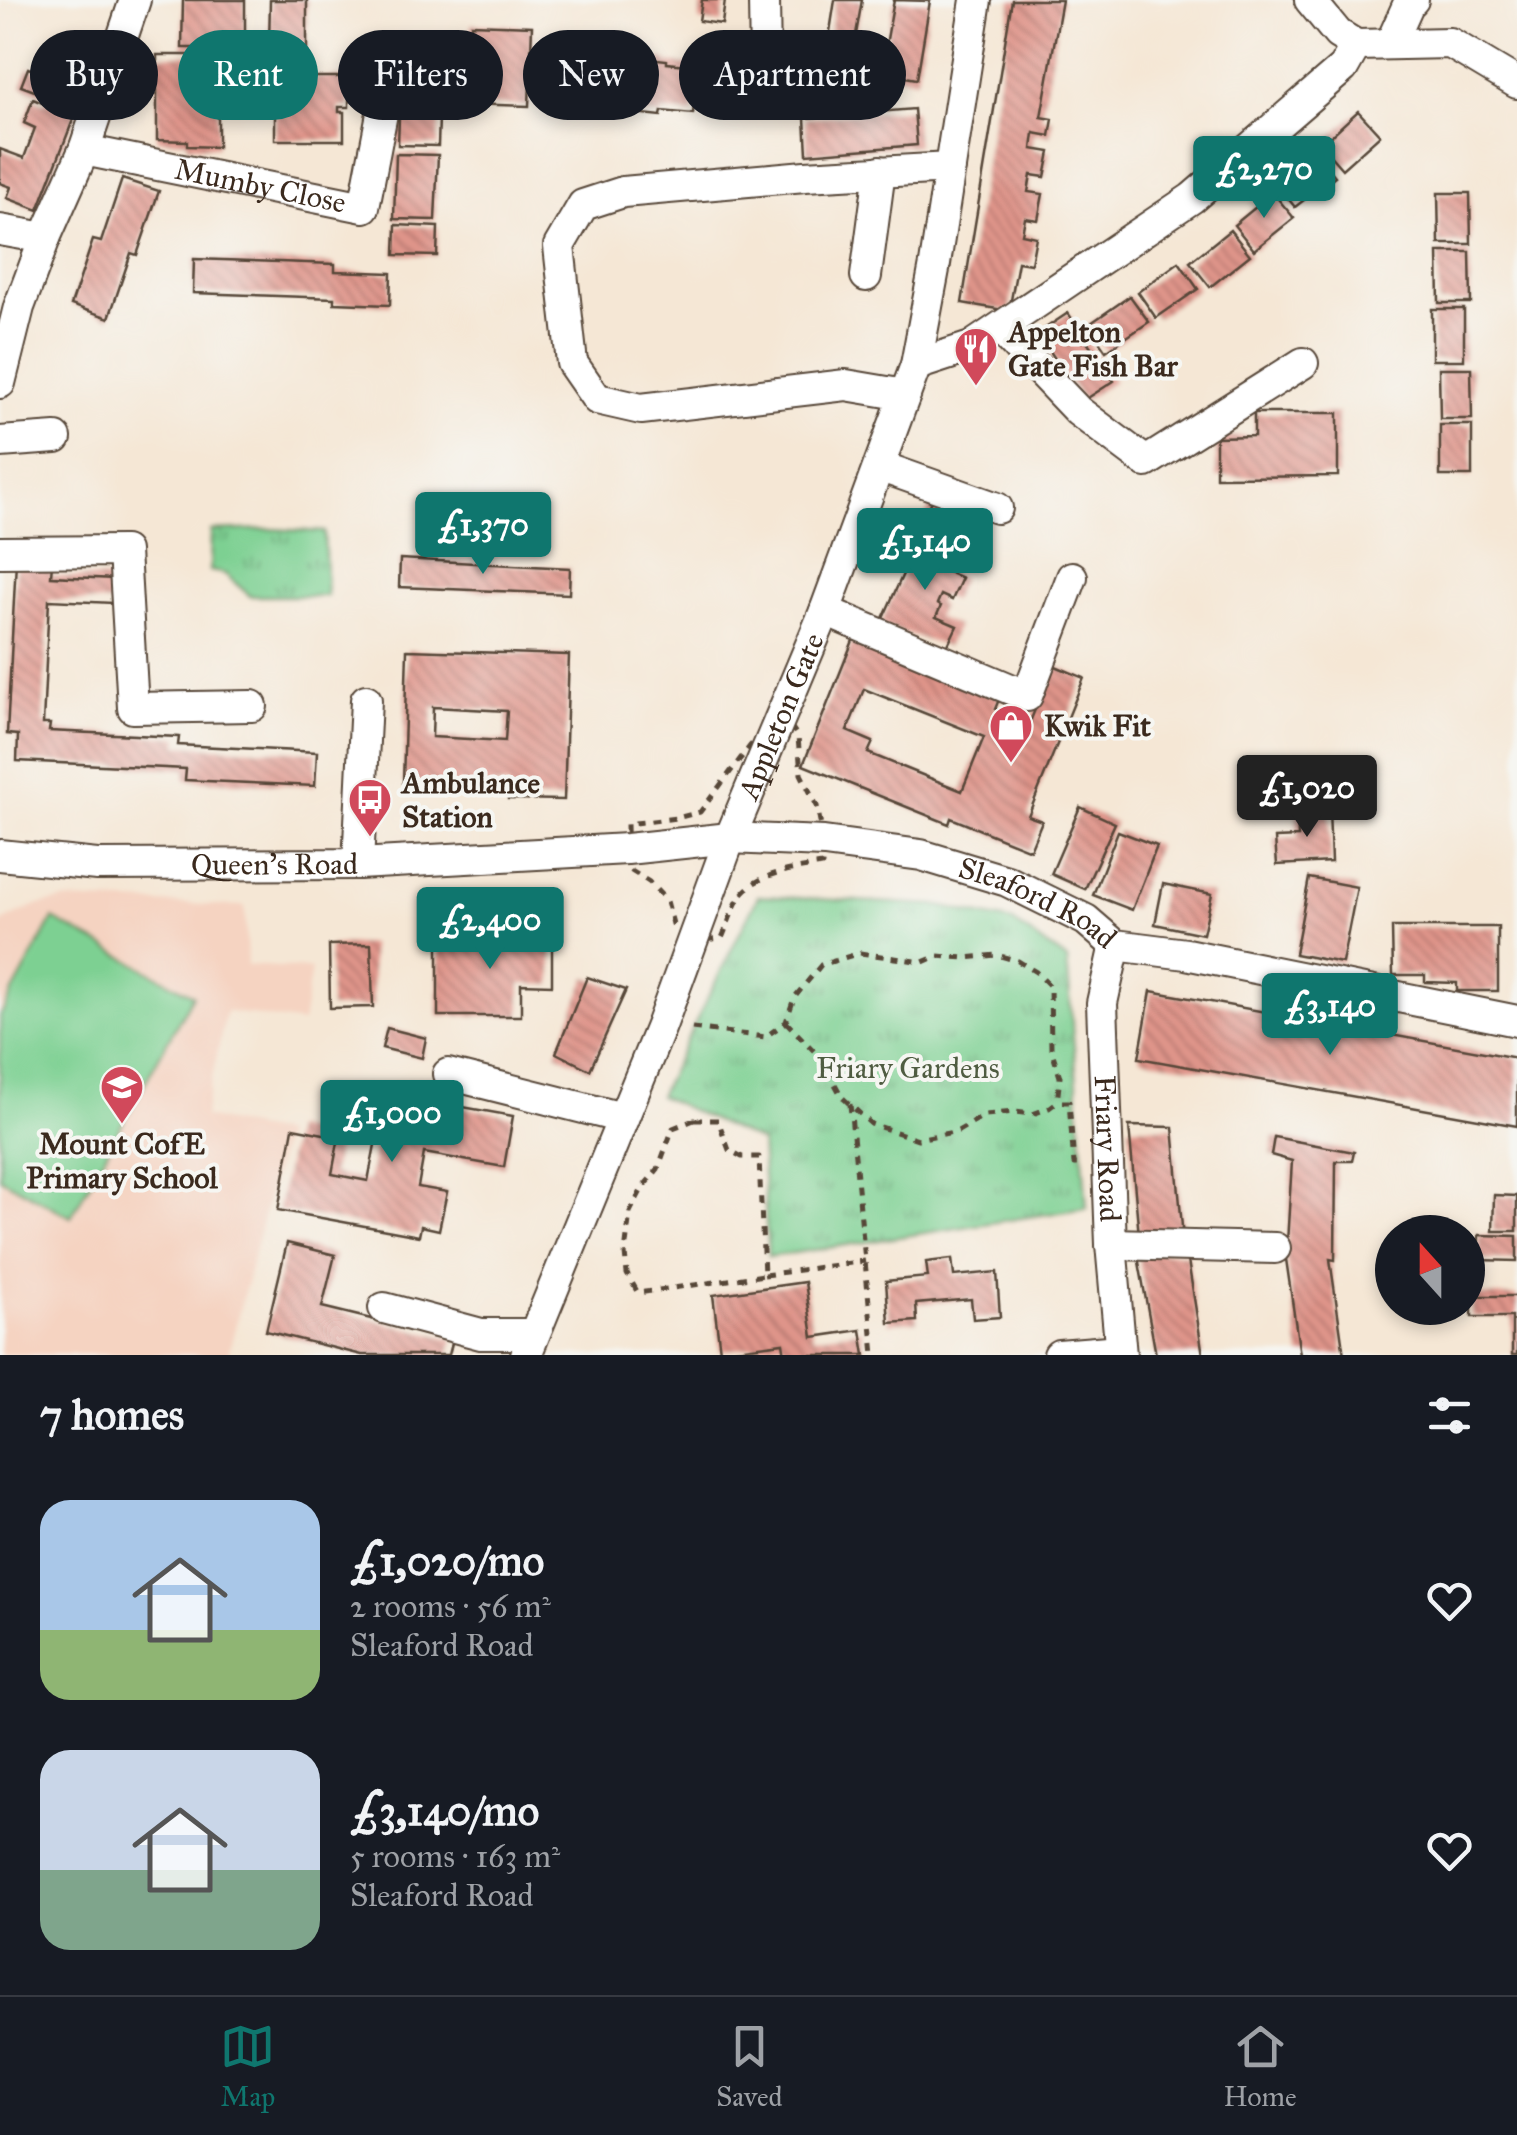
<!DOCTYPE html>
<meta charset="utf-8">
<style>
body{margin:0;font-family:"IM FELL Great Primer",serif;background:#20242c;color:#f1f3f6;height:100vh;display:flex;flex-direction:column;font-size:38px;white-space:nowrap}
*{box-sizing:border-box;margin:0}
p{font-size:32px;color:#9ea1a6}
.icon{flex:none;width:55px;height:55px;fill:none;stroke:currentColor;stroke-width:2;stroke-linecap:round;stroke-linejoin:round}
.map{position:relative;height:1355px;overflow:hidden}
.sheet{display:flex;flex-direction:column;background:#171b24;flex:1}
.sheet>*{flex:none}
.top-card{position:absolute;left:30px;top:30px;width:1000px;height:90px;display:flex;gap:20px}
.needle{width:65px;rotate:339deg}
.controls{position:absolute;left:1375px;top:1215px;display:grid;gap:20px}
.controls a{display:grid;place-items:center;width:110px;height:110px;border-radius:50%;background:#171b24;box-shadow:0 5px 15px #0003;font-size:50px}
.price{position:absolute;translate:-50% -85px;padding:0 22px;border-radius:10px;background:#0f766e;color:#fff;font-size:32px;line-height:65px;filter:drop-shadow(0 2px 5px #0008)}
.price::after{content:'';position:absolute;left:50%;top:60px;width:30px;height:22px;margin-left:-15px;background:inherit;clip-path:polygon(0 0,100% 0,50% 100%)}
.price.selected{background:#222;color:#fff}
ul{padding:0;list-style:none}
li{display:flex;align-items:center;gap:30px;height:250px;padding:0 40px}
li span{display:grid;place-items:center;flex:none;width:280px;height:200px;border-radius:30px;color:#555}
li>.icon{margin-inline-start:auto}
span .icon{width:120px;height:120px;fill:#fffc;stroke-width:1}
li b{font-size:42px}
h2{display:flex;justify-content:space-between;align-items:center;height:120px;padding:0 40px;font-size:42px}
.tag{padding:0 35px;border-radius:45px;background:#171b24;box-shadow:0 5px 15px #0003;font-size:35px;line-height:90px}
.tag.selected{background:#0f766e;color:#fff}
.tabs{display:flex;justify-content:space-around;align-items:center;height:140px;border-top:2px solid #363941;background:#171b24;font-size:28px;color:#9ea1a6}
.tabs a{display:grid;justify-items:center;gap:5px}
.tabs .selected{color:#0f766e}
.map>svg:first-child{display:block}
.built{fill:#f5d3c1}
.park{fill:url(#park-tufts);stroke:#5c7d58;stroke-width:2.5}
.garden{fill:#7dd092;stroke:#5c7d58;stroke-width:2.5}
.building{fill:url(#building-back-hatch);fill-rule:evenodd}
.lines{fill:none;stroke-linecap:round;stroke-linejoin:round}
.minor-casing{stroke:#574639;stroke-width:34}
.path{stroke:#574639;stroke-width:5;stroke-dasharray:8 8;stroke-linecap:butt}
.minor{stroke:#fff;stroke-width:30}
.labels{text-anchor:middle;stroke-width:8;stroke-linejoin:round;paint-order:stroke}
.street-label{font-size:30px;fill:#3b2a1e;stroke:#f6f6f2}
.poi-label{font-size:30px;font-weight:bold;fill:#3b2a1e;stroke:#f6f6f2;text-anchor:start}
.park-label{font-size:30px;fill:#4f5c41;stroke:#f6f6f2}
</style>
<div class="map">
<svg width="1517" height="1355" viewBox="0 0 1517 1355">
<defs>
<pattern id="park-tufts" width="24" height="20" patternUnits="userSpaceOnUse" patternTransform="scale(2.5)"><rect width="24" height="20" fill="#7dd092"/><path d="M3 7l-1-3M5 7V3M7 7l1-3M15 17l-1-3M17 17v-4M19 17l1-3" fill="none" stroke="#68a977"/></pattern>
<pattern id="building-back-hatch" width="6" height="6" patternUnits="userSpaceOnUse" patternTransform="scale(2.5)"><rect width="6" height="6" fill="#df948a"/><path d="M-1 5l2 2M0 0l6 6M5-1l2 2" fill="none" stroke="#b67970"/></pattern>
</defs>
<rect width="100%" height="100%" fill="#f6f6f2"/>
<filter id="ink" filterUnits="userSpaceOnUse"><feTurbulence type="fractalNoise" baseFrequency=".01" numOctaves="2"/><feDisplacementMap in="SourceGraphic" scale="20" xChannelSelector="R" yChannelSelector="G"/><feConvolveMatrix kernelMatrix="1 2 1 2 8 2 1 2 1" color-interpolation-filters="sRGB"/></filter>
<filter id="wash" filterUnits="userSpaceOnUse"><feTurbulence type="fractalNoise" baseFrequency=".0048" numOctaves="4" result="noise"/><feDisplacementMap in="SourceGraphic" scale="40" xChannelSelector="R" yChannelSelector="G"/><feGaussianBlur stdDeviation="2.25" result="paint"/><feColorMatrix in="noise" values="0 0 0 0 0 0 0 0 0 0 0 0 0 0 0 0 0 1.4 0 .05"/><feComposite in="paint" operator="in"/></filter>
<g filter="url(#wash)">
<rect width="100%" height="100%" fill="#f5e7d5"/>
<polygon class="built" points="62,900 245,906 247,965 311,969 302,1023 226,1011 204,1117 284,1134 228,1355 0,1355 0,923 34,906"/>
<g class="park">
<polygon points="270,529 324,532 327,596 250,596 225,574 210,571 211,531"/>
<polygon points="758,896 935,905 1013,922 1067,960 1087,1208 768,1257 761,1142 659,1096"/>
</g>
<polygon class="garden" points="53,919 193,995 71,1217 0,1178 0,1016"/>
<g id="blocks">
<g class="building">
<polygon points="183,0 245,0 245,45 269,45 270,0 307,0 307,52 301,52 300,77 349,77 349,107 339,107 339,112 344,112 344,140 275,140 275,113 279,112 279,99 237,99 237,82 218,82 218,147 187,146 187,141 157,140 157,55 194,55 194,64 196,64 196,48 182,48"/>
<polygon points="702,0 725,0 722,24 699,21"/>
<polygon points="835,0 862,0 847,86 822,82"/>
<polygon points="894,0 930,1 917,79 881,73"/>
<polygon points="1012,0 1062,0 1041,117 1053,119 1050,136 1034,133 1032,149 1050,152 1045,177 1031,175 1028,192 1043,194 1038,220 1025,218 1022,234 1036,237 1031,264 1018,262 1009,311 962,303"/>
<polygon points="471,24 532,26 529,106 468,104"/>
<polygon points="705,47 746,54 740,90 699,83"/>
<polygon points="402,50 443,51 441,81 401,80"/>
<polygon points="583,51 667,60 667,63 698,66 693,114 662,111 661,116 577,107"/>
<polygon points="28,68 85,89 38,210 7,198 11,187 0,183 0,149 24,158 35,128 24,123 33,99 45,104 48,96 21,86"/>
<polygon points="801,79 805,104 757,110 753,85"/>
<polygon points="400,88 440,89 438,146 398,145"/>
<polygon points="914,109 917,145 807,154 805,118"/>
<polygon points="1358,111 1380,135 1342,169 1321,145"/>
<polygon points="1315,151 1335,176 1295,207 1275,183"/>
<polygon points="396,154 438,155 435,220 394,219"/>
<polygon points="122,179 159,191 137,255 131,253 109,318 71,305 93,240 101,242"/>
<polygon points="1273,193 1294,218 1254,250 1234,225"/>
<polygon points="1438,193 1470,193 1471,244 1439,244"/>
<polygon points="396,225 438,227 437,256 395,255"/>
<polygon points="1230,230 1250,255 1210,287 1190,262"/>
<polygon points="1438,252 1470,252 1471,303 1439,303"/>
<polygon points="194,259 335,264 335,271 391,273 390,305 334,303 334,298 193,293"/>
<polygon points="1179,262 1198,289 1156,318 1138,292"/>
<polygon points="1130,296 1149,322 1106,351 1088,325"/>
<rect x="1432" y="309" width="32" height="51"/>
<polygon points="1068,313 1114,381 1083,401 1038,333"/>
<polygon points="1439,368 1471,368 1472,419 1440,419"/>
<polygon points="1254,413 1338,413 1338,476 1216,477 1216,437 1254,436"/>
<rect x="1440" y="425" width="32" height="51"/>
<polygon points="937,489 976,505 959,547 919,530"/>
<polygon points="921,534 971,557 967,567 953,560 948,572 962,578 952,600 941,595 937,604 941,606 936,617 957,626 947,647 880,625"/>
<polygon points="400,559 570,568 569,594 399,587"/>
<polygon points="16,561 52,563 51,576 115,579 113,603 49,600 43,724 50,724 49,731 179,737 178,745 317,752 315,786 185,780 186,769 17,761 18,735 7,734"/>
<path d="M 854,638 L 1000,697 L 995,709 L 1030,722 L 1053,665 L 1084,678 L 1028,816 L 1042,821 L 1030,850 L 951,818 L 949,824 L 803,765 ZM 864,689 L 984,737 L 962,791 L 868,753 L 873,742 L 847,731 Z"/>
<path d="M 407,650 L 569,655 L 564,800 L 508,799 L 508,786 L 403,783 ZM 433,707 L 507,711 L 505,741 L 432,737 Z"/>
<polygon points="1080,807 1115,823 1085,889 1051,874"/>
<polygon points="1329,809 1331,862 1277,865 1275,838 1298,837 1297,811"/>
<polygon points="1118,831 1157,846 1132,910 1093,895"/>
<polygon points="1309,878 1357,887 1342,963 1295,954"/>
<polygon points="1163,884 1212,894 1203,934 1155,924"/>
<polygon points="1392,927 1498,927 1498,991 1457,991 1457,983 1425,982 1425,975 1393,975"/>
<polygon points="438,934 552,935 552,985 521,984 521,1016 438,1016"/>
<polygon points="371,944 373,1007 330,1008 329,945"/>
<polygon points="587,977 626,990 590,1070 556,1053"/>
<polygon points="1151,991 1517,1058 1517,1126 1139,1058"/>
<polygon points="387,1028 426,1038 422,1058 382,1048"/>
<polygon points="385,1093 513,1116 504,1167 424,1153 418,1187 447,1192 439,1230 421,1226 419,1236 278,1210 293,1128 339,1137 332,1174 368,1181"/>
<polygon points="1129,1126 1173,1127 1183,1238 1139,1236"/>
<polygon points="1274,1137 1354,1152 1352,1161 1336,1161 1335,1260 1330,1259 1344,1355 1300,1355 1286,1259 1292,1161 1271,1155"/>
<polygon points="1494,1195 1517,1196 1517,1231 1493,1231"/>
<polygon points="1479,1235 1517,1236 1517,1261 1478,1260"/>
<polygon points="287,1243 335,1255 322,1307 453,1339 449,1355 362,1355 266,1331"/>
<polygon points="1137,1251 1187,1254 1203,1355 1156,1355"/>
<polygon points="952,1259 954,1276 997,1272 1000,1317 973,1319 971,1299 916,1304 917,1321 889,1323 886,1281 928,1277 926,1262"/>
<polygon points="805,1282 813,1337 861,1330 865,1355 785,1355 783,1343 720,1351 713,1295"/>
<polygon points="1472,1296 1517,1296 1517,1355 1512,1355 1512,1317 1472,1317"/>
</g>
</g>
</g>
<g filter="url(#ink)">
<use href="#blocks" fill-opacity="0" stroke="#574639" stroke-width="2.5"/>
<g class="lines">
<defs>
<g id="minor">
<polyline points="764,0 765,64"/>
<polyline points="1310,0 1338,34 1356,45"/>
<polyline points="1391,43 1408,5 1413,0"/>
<polyline points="1356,45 1450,43 1517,83"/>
<path id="s1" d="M 84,150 L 364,207 L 389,77"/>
<polyline points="0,230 45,238"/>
<polyline points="866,276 880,171"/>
<polyline points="1000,329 1078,411 1146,462 1303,363"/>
<polyline points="916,365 971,347 1192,198 1343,68 1356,45"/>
<polyline points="0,383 19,307 45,238 84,150 135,0"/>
<polyline points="905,395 846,385 641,409 597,399 572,363 559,246 583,205 623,192 805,176 950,168"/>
<polyline points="0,442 56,438"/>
<polyline points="879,466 997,508"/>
<polyline points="0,552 124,551 133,708 252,706"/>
<polyline points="825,611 1027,696 1072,577"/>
<path id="s2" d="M 0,855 L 97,865 L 358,864 L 627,849 L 730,838 L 824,842 L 921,855 L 1007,881 L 1086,920 L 1115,945 L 1186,954 L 1517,1021"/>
<polyline points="358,864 366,700"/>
<path id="s3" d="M 1115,945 L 1102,1003 L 1111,1244 L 1121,1355"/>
<polyline points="448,1074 623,1118"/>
<polyline points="1111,1244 1275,1248"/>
<polyline points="384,1308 481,1334 534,1334"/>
<path id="s4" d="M 526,1355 L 661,1026 L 730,838 L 825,611 L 916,365 L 935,264 L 976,0"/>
<polyline points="1059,1355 1120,1350"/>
</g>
</defs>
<use href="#minor" class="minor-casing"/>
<g class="path">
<path d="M 782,713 L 798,737 L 801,774 L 817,806 L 824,842 L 822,865 C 797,869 759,872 742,894 C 733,906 728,925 722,938 L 692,941 L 673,924 L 667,901 L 649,882 L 628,869 L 627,824 L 677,818 L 700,812 L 750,746 Z"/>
<polyline points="786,1022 821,1058 842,1097 871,1124 918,1139 958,1131 985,1115 1014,1112 1033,1114 1049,1108 1057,1102 1069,1102 1074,1164 1081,1164"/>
<polyline points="692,1028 765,1037 786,1022 794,998 821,965 860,953 923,962 937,956 965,958 997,955 1018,961 1036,972 1050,986 1051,1048 1060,1077 1057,1102"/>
<polyline points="850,1104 874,1355"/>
<polygon points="694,1120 718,1120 729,1150 742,1157 759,1157 764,1275 638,1293 627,1274 625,1253 630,1212 643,1187 658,1169 673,1128"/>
<polyline points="764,1275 865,1261"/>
</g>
<use href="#minor" class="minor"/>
</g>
</g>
<defs>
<symbol id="restaurant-pin" viewBox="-11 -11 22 30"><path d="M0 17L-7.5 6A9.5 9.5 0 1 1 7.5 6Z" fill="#d1495b" stroke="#f6f6f2"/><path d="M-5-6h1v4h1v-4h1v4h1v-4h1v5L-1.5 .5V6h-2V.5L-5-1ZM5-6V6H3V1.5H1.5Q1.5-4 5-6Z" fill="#fff"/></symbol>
<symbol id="shop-pin" viewBox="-11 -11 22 30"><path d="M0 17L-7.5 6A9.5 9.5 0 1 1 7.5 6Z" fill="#d1495b" stroke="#f6f6f2"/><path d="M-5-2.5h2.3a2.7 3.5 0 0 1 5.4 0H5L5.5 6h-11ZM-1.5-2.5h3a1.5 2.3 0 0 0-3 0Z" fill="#fff"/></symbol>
<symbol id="bus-pin" viewBox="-11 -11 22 30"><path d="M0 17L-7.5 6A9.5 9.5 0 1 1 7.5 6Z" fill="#d1495b" stroke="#f6f6f2"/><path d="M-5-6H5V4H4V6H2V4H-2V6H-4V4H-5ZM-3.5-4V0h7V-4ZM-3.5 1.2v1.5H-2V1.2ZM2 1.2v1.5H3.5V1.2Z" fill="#fff"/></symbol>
<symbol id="school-pin" viewBox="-11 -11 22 30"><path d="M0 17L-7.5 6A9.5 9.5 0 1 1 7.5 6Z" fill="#d1495b" stroke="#f6f6f2"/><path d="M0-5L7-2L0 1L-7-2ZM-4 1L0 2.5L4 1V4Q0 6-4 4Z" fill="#fff"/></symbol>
</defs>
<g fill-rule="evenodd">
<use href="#restaurant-pin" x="951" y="324" width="50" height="68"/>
<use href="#shop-pin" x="986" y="701" width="50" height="68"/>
<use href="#bus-pin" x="345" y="775" width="50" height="68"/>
<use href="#school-pin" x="97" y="1062" width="50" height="68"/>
</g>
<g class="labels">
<g class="street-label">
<text dy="10" stroke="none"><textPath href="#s1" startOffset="180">Mumby Close</textPath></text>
<text dy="10" stroke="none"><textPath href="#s4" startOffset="688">Appleton Gate</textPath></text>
<text dy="10" stroke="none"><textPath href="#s2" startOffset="275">Queen's Road</textPath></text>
<text dy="10" stroke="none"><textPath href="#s2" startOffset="1050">Sleaford Road</textPath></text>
<text dy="10" stroke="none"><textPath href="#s3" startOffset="205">Friary Road</textPath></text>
</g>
<g class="poi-label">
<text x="1008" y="342">Appelton<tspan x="1008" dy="34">Gate Fish Bar</tspan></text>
<text x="1044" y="736">Kwik Fit</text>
<text x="402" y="793">Ambulance<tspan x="402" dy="34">Station</tspan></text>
<text x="122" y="1154" text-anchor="middle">Mount CofE<tspan x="122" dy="34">Primary School</tspan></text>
</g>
<g class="park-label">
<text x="908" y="1078">Friary Gardens</text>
</g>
</g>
</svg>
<div class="controls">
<a><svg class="needle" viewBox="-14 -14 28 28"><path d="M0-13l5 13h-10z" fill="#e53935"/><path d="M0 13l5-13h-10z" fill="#9ea1a6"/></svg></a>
</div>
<b class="price" style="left:1264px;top:221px">£2,270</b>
<b class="price" style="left:483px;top:577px">£1,370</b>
<b class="price" style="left:925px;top:593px">£1,140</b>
<b class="price selected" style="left:1307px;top:840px">£1,020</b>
<b class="price" style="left:490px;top:972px">£2,400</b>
<b class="price" style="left:1330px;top:1058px">£3,140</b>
<b class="price" style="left:392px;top:1165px">£1,000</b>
<div class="top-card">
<a class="tag">Buy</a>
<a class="tag selected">Rent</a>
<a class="tag">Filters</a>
<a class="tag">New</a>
<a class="tag">Apartment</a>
</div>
</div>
<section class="sheet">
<h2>7 homes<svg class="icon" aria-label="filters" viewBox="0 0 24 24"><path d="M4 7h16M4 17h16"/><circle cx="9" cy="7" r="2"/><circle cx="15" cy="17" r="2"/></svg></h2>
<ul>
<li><span style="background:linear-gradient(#a9c7e8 65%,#8fb573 0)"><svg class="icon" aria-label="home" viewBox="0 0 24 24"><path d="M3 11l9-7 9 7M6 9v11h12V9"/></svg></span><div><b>£1,020/mo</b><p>2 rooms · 56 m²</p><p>Sleaford Road</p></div><svg class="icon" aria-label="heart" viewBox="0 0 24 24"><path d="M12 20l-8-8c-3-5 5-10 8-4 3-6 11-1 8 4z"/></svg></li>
<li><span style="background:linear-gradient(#c9d6e8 60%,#7fa58c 0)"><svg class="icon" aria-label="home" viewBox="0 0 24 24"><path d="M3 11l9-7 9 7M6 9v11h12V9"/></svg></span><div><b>£3,140/mo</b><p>5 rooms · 163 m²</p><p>Sleaford Road</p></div><svg class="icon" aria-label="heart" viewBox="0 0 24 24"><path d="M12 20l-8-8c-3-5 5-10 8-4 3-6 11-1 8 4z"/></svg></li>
</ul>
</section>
<nav class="tabs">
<a class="selected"><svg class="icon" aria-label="map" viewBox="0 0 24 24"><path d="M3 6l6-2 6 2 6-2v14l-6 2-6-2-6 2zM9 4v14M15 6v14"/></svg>Map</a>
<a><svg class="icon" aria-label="saved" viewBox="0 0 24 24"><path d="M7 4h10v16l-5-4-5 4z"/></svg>Saved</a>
<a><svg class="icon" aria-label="home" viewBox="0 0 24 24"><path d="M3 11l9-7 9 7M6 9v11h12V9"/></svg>Home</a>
</nav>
